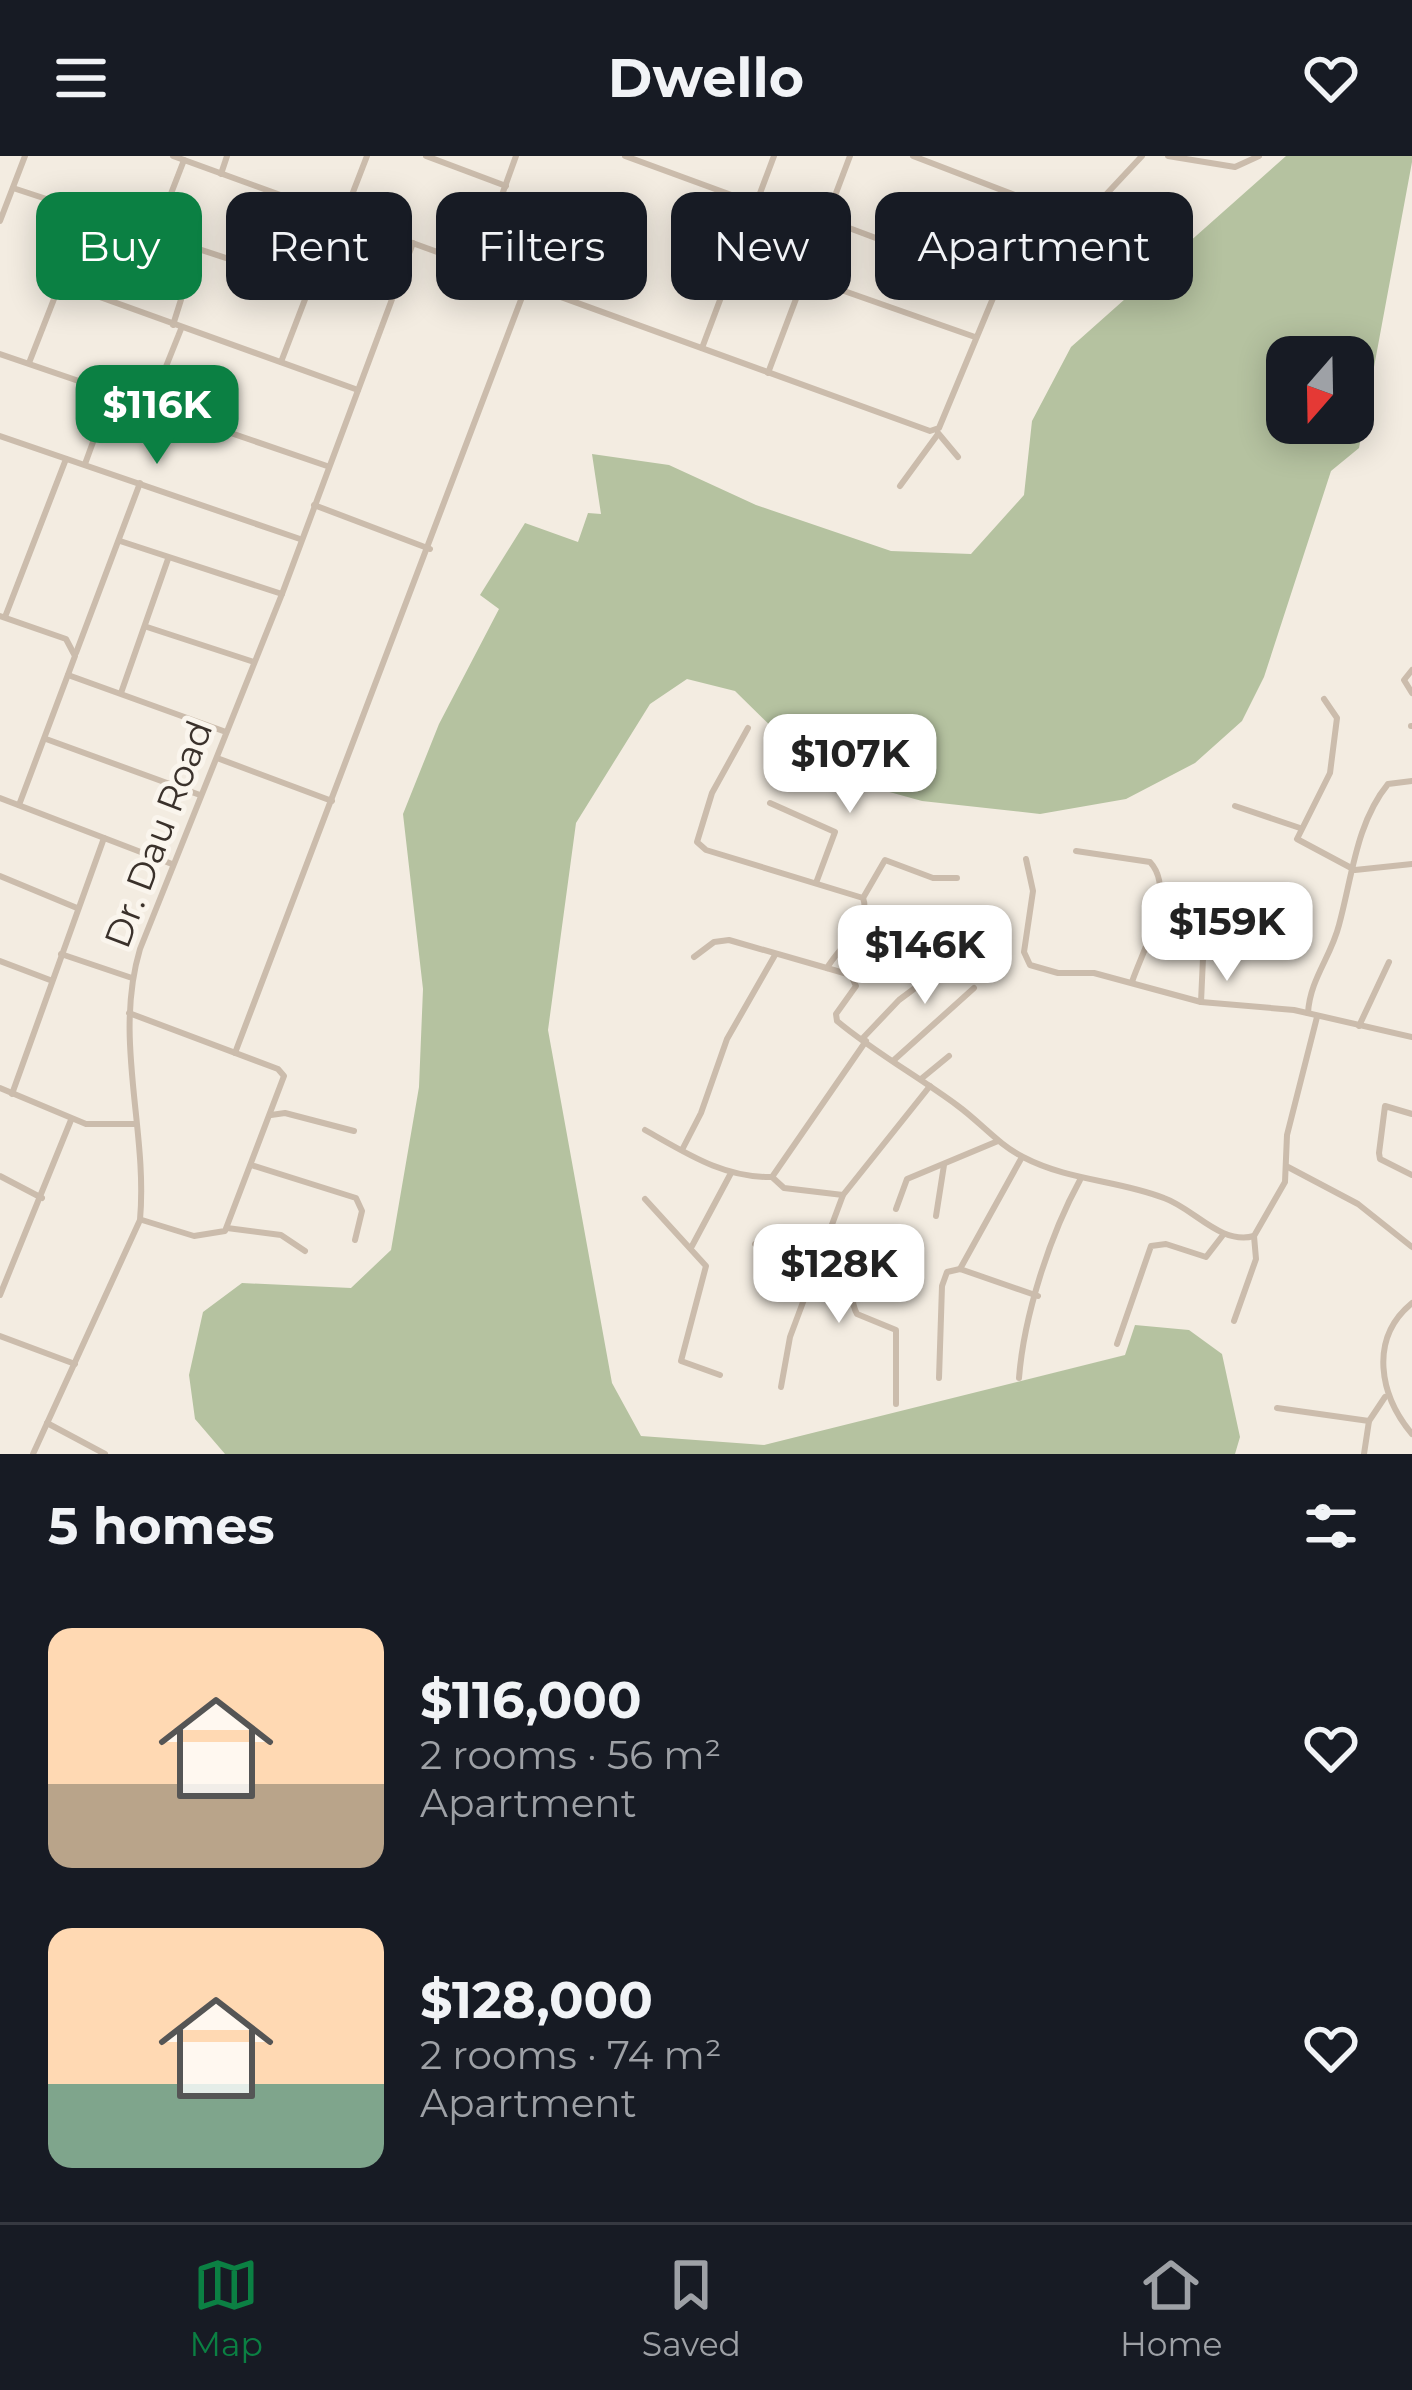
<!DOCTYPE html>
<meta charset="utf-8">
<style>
body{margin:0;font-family:Montserrat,sans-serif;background:#20242c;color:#f1f3f6;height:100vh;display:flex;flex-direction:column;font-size:45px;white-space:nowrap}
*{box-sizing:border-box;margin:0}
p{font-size:39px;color:#9ea1a6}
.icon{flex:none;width:66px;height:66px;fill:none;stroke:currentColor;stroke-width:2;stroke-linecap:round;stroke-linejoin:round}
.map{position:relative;height:1298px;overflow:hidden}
.sheet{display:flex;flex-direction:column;background:#171b24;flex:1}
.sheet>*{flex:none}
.hud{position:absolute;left:36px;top:36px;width:1341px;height:108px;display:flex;gap:24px}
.needle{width:78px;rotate:200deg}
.fabs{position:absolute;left:1266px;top:180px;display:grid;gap:24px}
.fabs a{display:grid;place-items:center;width:108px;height:108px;border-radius:24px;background:#171b24;box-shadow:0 6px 30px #0003;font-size:60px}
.price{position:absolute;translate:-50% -102px;padding:0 27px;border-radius:24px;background:#fff;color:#222;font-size:39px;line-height:78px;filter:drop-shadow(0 3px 6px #0008)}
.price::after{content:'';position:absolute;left:50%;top:72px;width:36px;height:27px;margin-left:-18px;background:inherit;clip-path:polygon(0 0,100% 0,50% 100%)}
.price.selected{background:#0b8043;color:#fff}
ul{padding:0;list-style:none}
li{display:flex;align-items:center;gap:36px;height:300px;padding:0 48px}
li span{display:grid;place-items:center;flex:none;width:336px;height:240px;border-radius:24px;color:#555}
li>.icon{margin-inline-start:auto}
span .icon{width:144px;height:144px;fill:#fffc;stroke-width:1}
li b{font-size:51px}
h2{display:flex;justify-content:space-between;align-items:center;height:144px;padding:0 48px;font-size:51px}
.pill{padding:0 42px;border-radius:24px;background:#171b24;box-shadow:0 6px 30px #0003;font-size:42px;line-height:108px}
.pill.selected{background:#0b8043;color:#fff}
header{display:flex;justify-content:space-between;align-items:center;height:156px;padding:0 48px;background:#171b24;font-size:54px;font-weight:700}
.tab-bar{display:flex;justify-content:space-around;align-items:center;height:168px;border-top:3px solid #363941;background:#171b24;font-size:33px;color:#9ea1a6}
.tab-bar a{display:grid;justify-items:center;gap:6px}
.tab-bar .selected{color:#0b8043}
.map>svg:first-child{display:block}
.green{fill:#b5c2a0;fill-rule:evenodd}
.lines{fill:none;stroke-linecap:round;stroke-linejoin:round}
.street{stroke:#cbbcac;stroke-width:6}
.labels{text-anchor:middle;stroke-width:10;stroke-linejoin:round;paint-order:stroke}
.street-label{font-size:36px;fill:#3a312b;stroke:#faf5ed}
</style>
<header><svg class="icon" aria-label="menu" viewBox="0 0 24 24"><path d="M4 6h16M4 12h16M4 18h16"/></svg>Dwello<svg class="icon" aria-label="heart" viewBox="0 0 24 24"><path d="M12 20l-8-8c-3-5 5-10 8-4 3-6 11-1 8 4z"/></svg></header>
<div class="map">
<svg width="1412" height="1298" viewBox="0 0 1412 1298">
<rect width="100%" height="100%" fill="#f3ece1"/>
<path class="green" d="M 1286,0 L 1412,0 L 1412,6 L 1359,292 L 1331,315 L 1264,521 L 1242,565 L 1195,607 L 1126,643 L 1040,658 L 922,645 L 846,624 L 784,583 L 735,535 L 687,523 L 650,548 L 576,667 L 548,874 L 612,1227 L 641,1280 L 764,1289 L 1125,1199 L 1135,1169 L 1189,1174 L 1222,1198 L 1240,1281 L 1235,1298 L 225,1298 L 195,1263 L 189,1219 L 203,1156 L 242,1127 L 351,1132 L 391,1094 L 419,931 L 423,833 L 403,658 L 439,568 L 499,453 L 480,439 L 525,367 L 578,386 L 588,357 L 601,358 L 592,298 L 669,309 L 756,349 L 891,395 L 971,398 L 1024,339 L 1032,265 L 1071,191 ZM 1287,201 L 1353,201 L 1353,267 L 1287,267 Z"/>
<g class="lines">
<g class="street">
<polyline points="173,0 930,275 939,272 1033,46"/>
<polyline points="426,0 506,30"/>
<polyline points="625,0 756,48"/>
<polyline points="913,0 1033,46 1086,60 1142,0"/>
<polyline points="1168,0 1235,11 1259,0"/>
<polyline points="221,18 227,0"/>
<polyline points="13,32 308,129"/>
<polyline points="343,62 367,0"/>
<polyline points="825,63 996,127"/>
<polyline points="0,65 25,0"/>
<polyline points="155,79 184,4"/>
<polyline points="739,98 975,181"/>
<polyline points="477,108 516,0"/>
<polyline points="61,127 358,234"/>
<polyline points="173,169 197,93"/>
<polyline points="702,192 774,0"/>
<polyline points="0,198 327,310"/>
<polyline points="281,206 337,60"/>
<polyline points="29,207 88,56"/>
<polyline points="768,217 850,0"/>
<polyline points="151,248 181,173"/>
<polyline points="938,277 958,301"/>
<polyline points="0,280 300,383"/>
<polyline points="85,308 112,234"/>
<polyline points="900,330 938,278"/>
<polyline points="314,349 430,393"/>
<polyline points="120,385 282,438"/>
<polyline points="0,460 66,483 75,500 19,649"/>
<polyline points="5,461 66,303"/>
<polyline points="147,471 254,506"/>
<polyline points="76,497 140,327"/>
<polyline points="1412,514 1404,524 1412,537"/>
<polyline points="68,519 226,576"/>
<polyline points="121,537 168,403"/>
<polyline points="1324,543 1337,562 1330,617 1297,683 1355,714 1412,708"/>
<polyline points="1411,570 1412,570"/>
<path d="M 748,572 L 712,637 L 697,686 L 706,694 L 863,742 C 872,766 839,791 827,812"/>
<polyline points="46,583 200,639"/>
<polyline points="217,602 332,645"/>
<polyline points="0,642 172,708"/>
<polyline points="770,647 835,676 816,727"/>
<polyline points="1235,650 1300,672"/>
<path d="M 1076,695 L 1150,706 C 1177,735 1143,793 1132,826"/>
<polyline points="1026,703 1033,735 1024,796 1030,809 1058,817 1094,817 1201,846 1294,854 1412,881"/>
<polyline points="0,720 77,752"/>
<polyline points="863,742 885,704 933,722 957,722"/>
<polyline points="61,798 132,822"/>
<path d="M 694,801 L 714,786 L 729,784 L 851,819 L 856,830 L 836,858 L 837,865 C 874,896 919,921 958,950 C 980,966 999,989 1023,1001 C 1069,1025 1118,1024 1164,1042 C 1195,1053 1220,1089 1254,1080 L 1285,1026 L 1287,979 L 1317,861"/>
<polyline points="0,805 50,824"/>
<polyline points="1201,846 1206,736"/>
<polyline points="129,857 278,913 284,920 225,1075 194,1080 142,1064"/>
<path d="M 1308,857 C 1310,823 1331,801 1339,769 C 1352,722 1356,667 1388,628 L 1412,625"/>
<polyline points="1359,870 1389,806"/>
<polyline points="862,883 899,844 962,797"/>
<polyline points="235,897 527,128"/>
<polyline points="894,904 974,832"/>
<polyline points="921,923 949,900"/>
<polyline points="0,932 86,968 134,968"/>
<polyline points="12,938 104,682"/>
<polyline points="1412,958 1385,950 1379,997 1380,1003 1412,1019"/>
<polyline points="271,959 285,957 354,975"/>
<path d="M 645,974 C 686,997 723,1022 772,1021 L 866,885"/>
<polyline points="682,994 701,957 727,883 775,799"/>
<polyline points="251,1009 356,1042 362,1055 355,1084"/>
<polyline points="1288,1011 1358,1048 1412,1091"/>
<polyline points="0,1020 42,1042"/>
<polyline points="772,1021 784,1032 843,1039"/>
<polyline points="645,1043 706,1110 681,1205 720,1219"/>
<polyline points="896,1053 907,1023 998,985"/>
<polyline points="936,1060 944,1009"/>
<polyline points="227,1072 281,1079 305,1095"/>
<path d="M 828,1075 C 833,1094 838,1104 847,1120 C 853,1131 850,1146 857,1158 L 896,1174 L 896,1248"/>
<polyline points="755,1088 817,1098"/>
<polyline points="692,1090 731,1017"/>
<polyline points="960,1113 1022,1001"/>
<polyline points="0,1139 71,964"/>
<path d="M 1412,1147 C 1368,1183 1380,1240 1412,1278"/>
<polyline points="1234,1165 1256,1103 1254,1080"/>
<polyline points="0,1180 75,1208"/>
<polyline points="1117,1188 1151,1090 1166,1088 1206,1101 1223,1079"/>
<polyline points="939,1222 942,1130 947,1116 960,1113 1038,1140"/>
<path d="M 1019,1222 C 1024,1159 1050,1079 1080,1024"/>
<polyline points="781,1231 790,1181 843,1039 930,930"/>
<polyline points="1277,1252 1369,1265"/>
<polyline points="47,1267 105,1298"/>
<path d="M 33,1298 L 140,1064 C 148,973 113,884 140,793 L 282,438 L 413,87"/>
<polyline points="1364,1298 1369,1265 1385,1241"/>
</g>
</g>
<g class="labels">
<g class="street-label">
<text transform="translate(158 678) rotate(-69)" y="13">Dr. Dau Road</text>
</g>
</g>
</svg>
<div class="fabs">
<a><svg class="needle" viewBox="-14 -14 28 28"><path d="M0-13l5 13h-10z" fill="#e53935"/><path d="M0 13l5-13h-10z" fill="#9ea1a6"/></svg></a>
</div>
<b class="price selected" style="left:157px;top:311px">$116K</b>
<b class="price" style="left:850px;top:660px">$107K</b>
<b class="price" style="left:1227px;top:828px">$159K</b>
<b class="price" style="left:925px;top:851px">$146K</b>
<b class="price" style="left:839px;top:1170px">$128K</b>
<div class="hud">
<a class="pill selected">Buy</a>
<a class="pill">Rent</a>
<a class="pill">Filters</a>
<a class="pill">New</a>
<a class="pill">Apartment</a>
</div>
</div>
<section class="sheet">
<h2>5 homes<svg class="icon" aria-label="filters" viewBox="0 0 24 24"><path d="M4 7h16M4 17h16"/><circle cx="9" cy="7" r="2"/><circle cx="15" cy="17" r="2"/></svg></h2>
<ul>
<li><span style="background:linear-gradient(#ffd9b3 65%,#b9a48a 0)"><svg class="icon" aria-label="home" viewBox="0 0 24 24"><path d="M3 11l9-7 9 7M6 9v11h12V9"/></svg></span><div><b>$116,000</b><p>2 rooms · 56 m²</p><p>Apartment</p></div><svg class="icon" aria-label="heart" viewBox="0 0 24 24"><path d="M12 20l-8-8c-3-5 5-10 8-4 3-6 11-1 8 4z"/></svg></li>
<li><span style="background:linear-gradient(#ffd9b3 65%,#7fa58c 0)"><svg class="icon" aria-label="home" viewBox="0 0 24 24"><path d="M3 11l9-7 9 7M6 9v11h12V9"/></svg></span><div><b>$128,000</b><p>2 rooms · 74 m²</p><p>Apartment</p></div><svg class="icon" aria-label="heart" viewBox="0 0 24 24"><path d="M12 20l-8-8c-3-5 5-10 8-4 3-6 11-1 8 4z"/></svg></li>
</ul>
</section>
<nav class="tab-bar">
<a class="selected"><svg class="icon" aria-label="map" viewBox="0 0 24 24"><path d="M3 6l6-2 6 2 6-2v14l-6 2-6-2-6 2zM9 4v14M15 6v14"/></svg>Map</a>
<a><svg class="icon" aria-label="saved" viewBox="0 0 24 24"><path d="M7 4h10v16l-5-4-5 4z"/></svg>Saved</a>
<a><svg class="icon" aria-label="home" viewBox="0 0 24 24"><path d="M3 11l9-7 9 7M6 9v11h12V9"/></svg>Home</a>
</nav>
